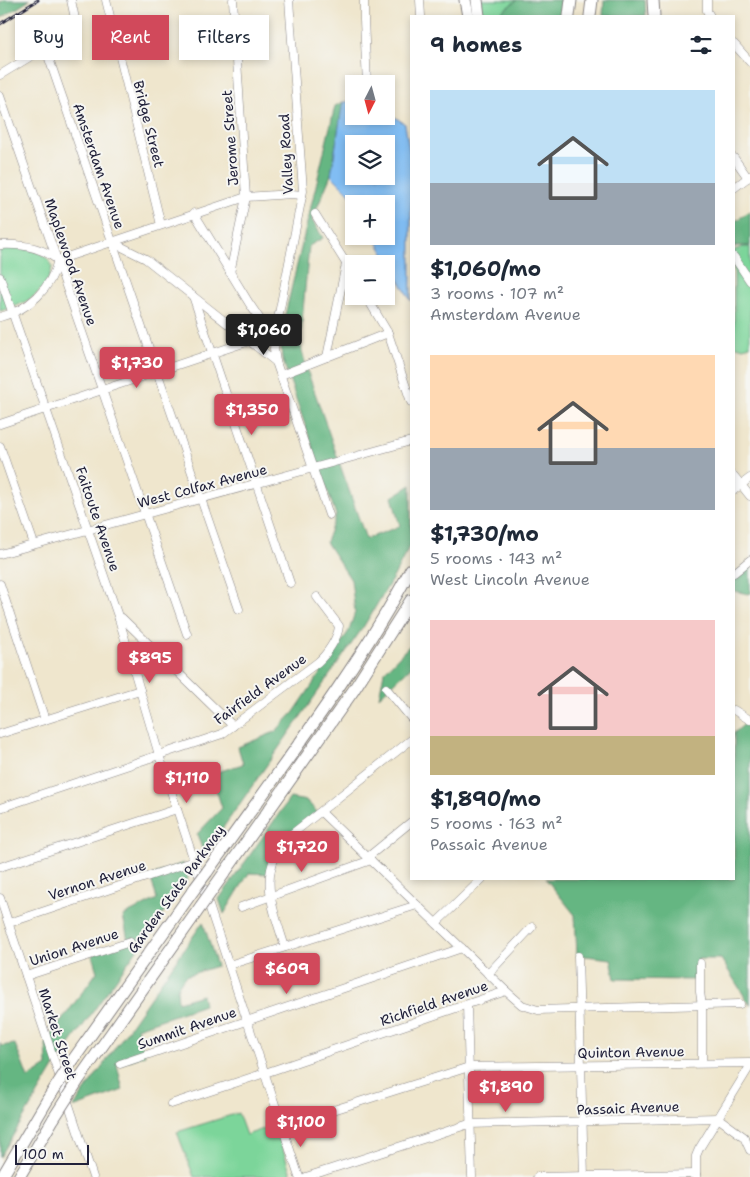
<!DOCTYPE html>
<meta charset="utf-8">
<style>
body{margin:0;font-family:"Shantell Sans",sans-serif;background:#f2f2f3;color:#1f2937;height:100vh;display:flex;flex-direction:column;font-size:19px;white-space:nowrap}
*{box-sizing:border-box;margin:0}
p{font-size:16px;color:#747a83}
.icon{flex:none;width:28px;height:28px;fill:none;stroke:currentColor;stroke-width:2;stroke-linecap:round;stroke-linejoin:round}
.map{position:relative;flex:1;overflow:hidden}
.sheet{position:absolute;left:410px;top:15px;width:325px;height:865px;display:flex;flex-direction:column;background:#fff;border-radius:0px;box-shadow:0 2px 8px #0003}
.sheet>*{flex:none}
.top-card{position:absolute;left:15px;top:15px;width:320px;height:45px;display:flex;gap:10px}
.needle{width:32px;rotate:186deg}
.fabs{position:absolute;left:345px;top:75px;display:grid;gap:10px}
.fabs a{display:grid;place-items:center;width:50px;height:50px;border-radius:0px;background:#fff;box-shadow:0 2px 8px #0003;font-size:25px}
.scale{position:absolute;left:15px;bottom:12px;width:74px;box-sizing:border-box;padding-left:5px;border:2px solid #22223b;border-top:0;font-size:14px;line-height:18px;white-space:nowrap;color:#22223b;-webkit-text-stroke:4px #f6f6f2;paint-order:stroke}
.price{position:absolute;translate:-50% -42px;padding:0 11px;border-radius:5px;background:#d1495b;color:#fff;font-size:16px;line-height:32px;filter:drop-shadow(0 1px 2px #0008)}
.price::after{content:'';position:absolute;left:50%;top:30px;width:15px;height:11px;margin-left:-8px;background:inherit;clip-path:polygon(0 0,100% 0,50% 100%)}
.price.selected{background:#222;color:#fff}
ul{padding:0;list-style:none}
li{display:grid;align-content:center;gap:10px;height:265px;padding:0 20px}
li span{display:grid;place-items:center;height:155px;border-radius:0px;color:#555}
li>.icon{margin-inline-start:auto}
span .icon{width:90px;height:90px;fill:#fffc;stroke-width:1}
li b{font-size:21px}
h2{display:flex;justify-content:space-between;align-items:center;height:60px;padding:0 20px;font-size:21px}
.tag{padding:0 18px;border-radius:0px;background:#fff;box-shadow:0 2px 8px #0003;font-size:18px;line-height:45px}
.tag.selected{background:#d1495b;color:#fff}
.map>svg:first-child{display:block}
.green{fill:#7cd59a;stroke:#4f7c6a}
.forest{fill:#65b682;stroke:#446c5e}
.water{fill:#81bdf3;stroke:#527097;fill-rule:evenodd}
.lines{fill:none;stroke-linecap:round;stroke-linejoin:round}
.minor-casing{stroke:#888484;stroke-width:9}
.highway-casing{stroke:#888484;stroke-width:13}
.minor{stroke:#fff;stroke-width:8}
.highway{stroke:#fff;stroke-width:11}
.rail-casing{stroke:#22223b;stroke-width:3}
.rail{stroke:#f6f6f2;stroke-width:1;stroke-dasharray:4;stroke-linecap:butt}
.highway-bridge-casing{stroke:#888484;stroke-width:13;stroke-linecap:butt}
.highway-bridge{stroke:#fff;stroke-width:11}
.labels{text-anchor:middle;stroke-width:4;stroke-linejoin:round;paint-order:stroke}
.street-label{font-size:14px;fill:#22223b;stroke:#f6f6f2}
</style>
<div class="map">
<svg width="750" height="1177" viewBox="0 0 750 1177">
<rect width="100%" height="100%" fill="#f6f6f2"/>
<filter id="ink" filterUnits="userSpaceOnUse"><feTurbulence type="fractalNoise" baseFrequency=".02" numOctaves="2"/><feDisplacementMap in="SourceGraphic" scale="10" xChannelSelector="R" yChannelSelector="G"/><feConvolveMatrix kernelMatrix="1 2 1 2 8 2 1 2 1" color-interpolation-filters="sRGB"/></filter>
<filter id="wash" filterUnits="userSpaceOnUse"><feTurbulence type="fractalNoise" baseFrequency=".0096" numOctaves="4" result="noise"/><feDisplacementMap in="SourceGraphic" scale="20" xChannelSelector="R" yChannelSelector="G"/><feGaussianBlur stdDeviation="1.12" result="paint"/><feColorMatrix in="noise" values="0 0 0 0 0 0 0 0 0 0 0 0 0 0 0 0 0 1.4 0 .05"/><feComposite in="paint" operator="in"/></filter>
<g filter="url(#wash)">
<rect width="100%" height="100%" fill="#efe6cd"/>
<g class="green">
<polygon points="479,0 517,0 496,16 479,16"/>
<path d="M 16,247 C 30,249 47,252 52,267 C 46,294 26,304 0,311 L 0,251 Z"/>
<polygon points="743,247 750,247 750,346 743,348 734,345 734,250"/>
<polygon points="238,1113 246,1135 275,1125 292,1177 194,1177 177,1132"/>
</g>
<g class="forest">
<polygon points="4,0 30,0 0,19 0,3"/>
<polygon points="517,0 566,0 564,16 496,16"/>
<polygon points="604,0 645,0 646,16 603,16"/>
<polygon points="343,102 331,175 312,220 323,238 309,246 300,343 307,370 366,539 400,526 392,497 411,485 411,543 394,576 364,626 204,855 197,834 222,808 211,774 243,764 238,747 275,732 294,712 349,631 355,612 351,580 326,542 336,515 282,358 280,336 335,106"/>
<polygon points="750,211 750,246 736,246 734,248 734,222"/>
<polygon points="750,563 750,593 748,594 734,591 734,575"/>
<polygon points="411,644 411,667 379,697 384,672"/>
<polygon points="748,721 750,722 750,1005 721,959 698,959 698,980 615,979 611,959 577,955 575,915 546,879 734,879 734,733"/>
<polygon points="290,798 307,801 318,813 282,841 269,874 249,873 224,914 219,899"/>
<polygon points="183,863 188,878 58,1061 0,1157 0,1043 1,1046 15,1044 28,1078 47,1066 46,1042 97,972 92,955 128,940 123,916 157,899 150,876"/>
<polygon points="203,922 217,966 185,976 177,988 178,1002 202,995 204,1005 137,1028 145,1055 117,1065 123,1090 73,1108"/>
</g>
<path class="water" d="M 354,101 L 354,116 L 386,116 L 386,111 L 405,124 L 411,161 L 411,301 L 374,236 L 386,236 L 386,204 L 355,204 L 349,193 L 331,175 L 343,102 ZM 354,144 L 386,144 L 386,176 L 354,176 Z"/>
</g>
<g filter="url(#ink)">
<g class="lines">
<defs>
<g id="minor">
<polyline points="106,0 161,225"/>
<polyline points="289,0 303,191 275,334 274,349 276,362 329,515"/>
<polyline points="364,0 364,20 367,84"/>
<polyline points="420,0 421,16"/>
<polyline points="707,0 707,11 710,16"/>
<polyline points="734,44 750,62"/>
<polyline points="45,47 239,609"/>
<polyline points="0,75 77,28 71,0"/>
<polyline points="0,96 187,634"/>
<polyline points="734,158 748,178"/>
<polyline points="734,188 750,176"/>
<polyline points="194,213 249,303 270,334 273,334"/>
<polyline points="315,214 354,276"/>
<polyline points="112,242 146,259 276,362"/>
<path d="M 0,245 C 20,244 40,246 56,259"/>
<polyline points="734,257 750,281"/>
<polyline points="58,260 246,197 292,194 302,195"/>
<polyline points="230,273 246,197 233,0"/>
<polyline points="0,277 119,619 159,755 299,1177"/>
<polyline points="193,296 290,583"/>
<polyline points="366,296 388,333 411,402"/>
<path d="M 0,317 C 29,310 51,289 58,260"/>
<polyline points="327,357 346,264"/>
<polyline points="281,375 388,333"/>
<polyline points="0,424 270,334"/>
<polyline points="0,446 34,544"/>
<polyline points="734,476 750,496"/>
<polyline points="734,490 750,478"/>
<polyline points="0,554 411,441"/>
<polyline points="734,573 750,560"/>
<polyline points="0,584 45,720"/>
<polyline points="119,619 122,618 233,726"/>
<polyline points="386,688 411,718"/>
<polyline points="734,710 750,720"/>
<polyline points="0,734 140,690"/>
<path d="M 0,808 L 222,734 L 318,662 C 327,654 338,638 339,626 L 317,597"/>
<polyline points="321,812 506,991"/>
<polyline points="368,857 411,822"/>
<polyline points="0,867 177,809"/>
<polyline points="0,898 93,1177"/>
<polyline points="241,907 371,860"/>
<polyline points="9,923 194,861"/>
<polyline points="436,923 482,879"/>
<path d="M 285,947 C 272,905 255,869 292,834 L 411,740"/>
<polyline points="578,956 584,1177"/>
<polyline points="700,963 700,992 702,1006 702,1063"/>
<polyline points="229,965 417,905"/>
<polyline points="488,974 532,927"/>
<polyline points="26,976 130,942"/>
<polyline points="467,1005 472,1177"/>
<polyline points="120,1064 462,948"/>
<polyline points="171,1104 265,1073 506,991 522,1005 538,1010 740,1004"/>
<polyline points="283,1126 469,1067 750,1063"/>
<polyline points="306,1177 469,1124 718,1118 744,1137 750,1150"/>
<polyline points="537,1177 696,1174"/>
<polyline points="696,1177 696,1156 699,1149 750,1066"/>
</g>
<g id="highway">
<polyline points="465,0 468,16"/>
<polyline points="477,0 479,16"/>
<polyline points="653,0 654,16"/>
<polyline points="569,16 571,0"/>
<polyline points="590,16 592,0"/>
<path d="M 207,872 C 276,774 354,675 411,569"/>
<polyline points="213,889 353,691 411,600"/>
<polyline points="73,1060 195,888"/>
<polyline points="79,1079 201,906"/>
<polyline points="2,1177 48,1099"/>
<polyline points="19,1177 54,1118"/>
</g>
</defs>
<use href="#minor" class="minor-casing"/>
<use href="#highway" class="highway-casing"/>
<use href="#minor" class="minor"/>
<use href="#highway" class="highway"/>
<defs>
<polyline id="rail" points="0,24 38,0"/>
</defs>
<use href="#rail" class="rail-casing"/>
<use href="#rail" class="rail"/>
<defs>
<g id="highway-bridge">
<polyline points="195,888 207,872"/>
<polyline points="201,906 213,889"/>
<polyline points="48,1099 73,1060"/>
<polyline points="54,1118 79,1079"/>
</g>
</defs>
<use href="#highway-bridge" class="highway-bridge-casing"/>
<use href="#highway-bridge" class="highway-bridge"/>
</g>
</g>
<g class="labels">
<g class="street-label">
<text transform="translate(149 124) rotate(76)" y="5">Bridge Street</text>
<text transform="translate(230 138) rotate(-94)" y="5">Jerome Street</text>
<text transform="translate(286 154) rotate(-93)" y="5">Valley Road</text>
<text transform="translate(99 166) rotate(71)" y="5">Amsterdam Avenue</text>
<text transform="translate(71 262) rotate(71)" y="5">Maplewood Avenue</text>
<text transform="translate(202 486) rotate(-15)" y="5">West Colfax Avenue</text>
<text transform="translate(98 519) rotate(71)" y="5">Faitoute Avenue</text>
<text transform="translate(260 689) rotate(-36)" y="5">Fairfield Avenue</text>
<text transform="translate(97 880) rotate(-18)" y="5">Vernon Avenue</text>
<text transform="translate(176 889) rotate(-54)" y="5">Garden State Parkway</text>
<text transform="translate(74 947) rotate(-18)" y="5">Union Avenue</text>
<text transform="translate(434 1003) rotate(-19)" y="5">Richfield Avenue</text>
<text transform="translate(187 1028) rotate(-19)" y="5">Summit Avenue</text>
<text transform="translate(58 1034) rotate(72)" y="5">Market Street</text>
<text transform="translate(631 1052) rotate(-1)" y="5">Quinton Avenue</text>
<text transform="translate(628 1108) rotate(-2)" y="5">Passaic Avenue</text>
</g>
</g>
</svg>
<div class="fabs">
<a><svg class="needle" viewBox="-14 -14 28 28"><path d="M0-13l5 13h-10z" fill="#e53935"/><path d="M0 13l5-13h-10z" fill="#747a83"/></svg></a>
<a><svg class="icon" aria-label="layers" viewBox="0 0 24 24"><path d="M12 4l9 5-9 5-9-5zM3 14l9 5 9-5"/></svg></a>
<a>+</a>
<a>−</a>
</div>
<div class="scale">100 m</div>
<b class="price selected" style="left:264px;top:356px">$1,060</b>
<b class="price" style="left:137px;top:389px">$1,730</b>
<b class="price" style="left:252px;top:436px">$1,350</b>
<b class="price" style="left:150px;top:684px">$895</b>
<b class="price" style="left:187px;top:804px">$1,110</b>
<b class="price" style="left:302px;top:873px">$1,720</b>
<b class="price" style="left:287px;top:995px">$609</b>
<b class="price" style="left:506px;top:1113px">$1,890</b>
<b class="price" style="left:301px;top:1148px">$1,100</b>
<div class="top-card">
<a class="tag">Buy</a>
<a class="tag selected">Rent</a>
<a class="tag">Filters</a>
</div>
<section class="sheet">
<h2>9 homes<svg class="icon" aria-label="filters" viewBox="0 0 24 24"><path d="M4 7h16M4 17h16"/><circle cx="9" cy="7" r="2"/><circle cx="15" cy="17" r="2"/></svg></h2>
<ul>
<li><span style="background:linear-gradient(#bfe0f5 60%,#9aa5b1 0)"><svg class="icon" aria-label="home" viewBox="0 0 24 24"><path d="M3 11l9-7 9 7M6 9v11h12V9"/></svg></span><div><b>$1,060/mo</b><p>3 rooms · 107 m²</p><p>Amsterdam Avenue</p></div></li>
<li><span style="background:linear-gradient(#ffd9b3 60%,#9aa5b1 0)"><svg class="icon" aria-label="home" viewBox="0 0 24 24"><path d="M3 11l9-7 9 7M6 9v11h12V9"/></svg></span><div><b>$1,730/mo</b><p>5 rooms · 143 m²</p><p>West Lincoln Avenue</p></div></li>
<li><span style="background:linear-gradient(#f6c9c9 75%,#c2b280 0)"><svg class="icon" aria-label="home" viewBox="0 0 24 24"><path d="M3 11l9-7 9 7M6 9v11h12V9"/></svg></span><div><b>$1,890/mo</b><p>5 rooms · 163 m²</p><p>Passaic Avenue</p></div></li>
</ul>
</section>
</div>
